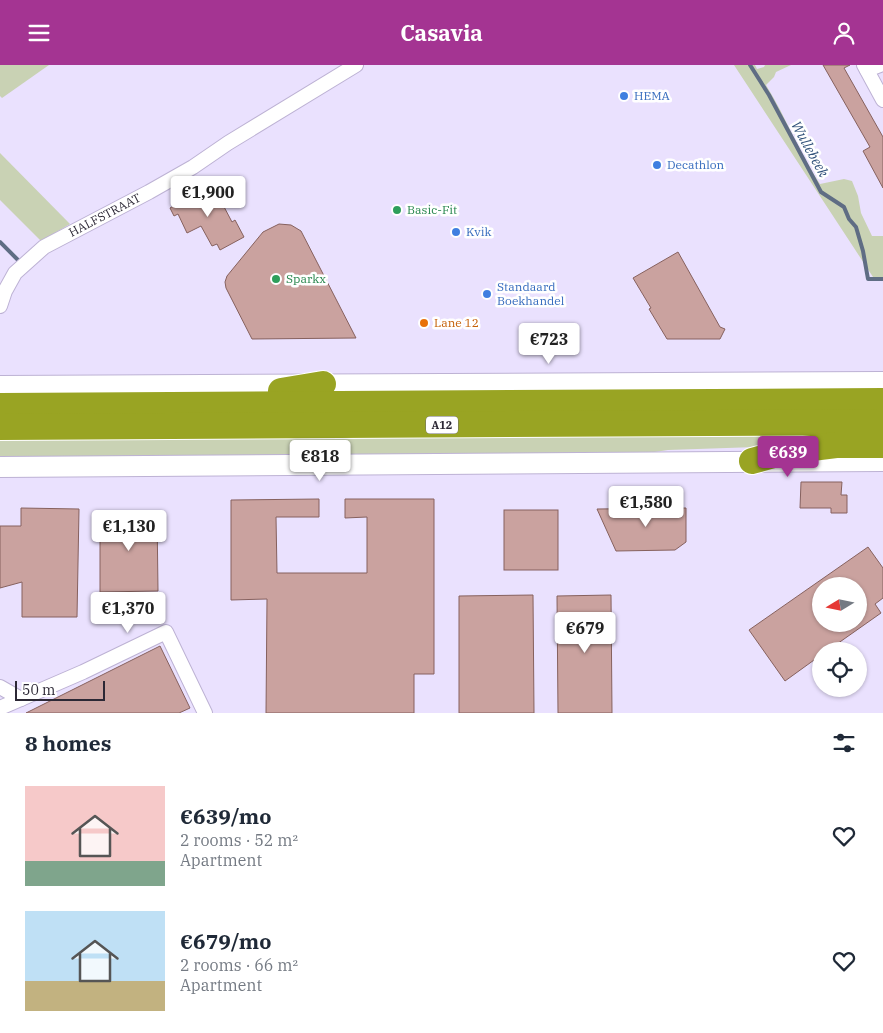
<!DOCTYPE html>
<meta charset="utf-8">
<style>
body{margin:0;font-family:"IBM Plex Serif",serif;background:#f2f2f3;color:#1f2937;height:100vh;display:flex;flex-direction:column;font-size:19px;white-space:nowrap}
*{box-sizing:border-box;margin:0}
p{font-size:16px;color:#747a83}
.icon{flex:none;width:28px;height:28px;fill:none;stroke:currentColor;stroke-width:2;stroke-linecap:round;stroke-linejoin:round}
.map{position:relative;height:648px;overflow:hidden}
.sheet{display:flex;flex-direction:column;background:#fff;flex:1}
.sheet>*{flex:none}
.needle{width:32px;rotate:260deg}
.tools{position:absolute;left:812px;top:512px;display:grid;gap:10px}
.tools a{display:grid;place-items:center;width:55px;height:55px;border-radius:50%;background:#fff;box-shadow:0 1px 4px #0004;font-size:25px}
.scale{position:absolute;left:15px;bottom:12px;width:90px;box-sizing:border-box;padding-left:5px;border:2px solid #2c2835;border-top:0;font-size:14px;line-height:18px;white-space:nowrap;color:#2c2835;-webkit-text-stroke:4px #fff;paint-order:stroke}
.price{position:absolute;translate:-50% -42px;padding:0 11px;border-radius:5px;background:#fff;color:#222;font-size:16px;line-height:32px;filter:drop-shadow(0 1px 2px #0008)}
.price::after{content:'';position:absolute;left:50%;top:30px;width:15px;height:11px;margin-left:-8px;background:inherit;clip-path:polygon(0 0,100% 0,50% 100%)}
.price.active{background:#a43492;color:#fff}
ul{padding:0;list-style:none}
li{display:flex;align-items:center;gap:15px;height:125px;padding:0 25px}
li span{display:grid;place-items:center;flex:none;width:140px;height:100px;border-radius:0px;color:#555}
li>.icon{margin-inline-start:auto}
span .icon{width:60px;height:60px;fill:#fffc;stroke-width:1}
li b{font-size:21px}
h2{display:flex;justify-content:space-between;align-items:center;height:60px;padding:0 25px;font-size:21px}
header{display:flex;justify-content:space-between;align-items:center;height:65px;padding:0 25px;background:#a43492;color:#fff;font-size:22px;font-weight:800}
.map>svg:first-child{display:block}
.green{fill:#c9d2b4}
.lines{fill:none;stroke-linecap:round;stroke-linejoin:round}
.stream{stroke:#5f6d84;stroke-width:4}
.building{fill:#caa29f;stroke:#86615e;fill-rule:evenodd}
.street-casing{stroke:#bdb2d4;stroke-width:16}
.secondary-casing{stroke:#bdb2d4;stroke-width:22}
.highway-casing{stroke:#fff;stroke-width:28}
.street{stroke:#fff;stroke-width:14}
.secondary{stroke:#fff;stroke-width:20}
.highway{stroke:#99a423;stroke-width:26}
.shop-dot{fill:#3f7fe0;stroke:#fff;stroke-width:2}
.leisure-dot{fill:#2e9e5b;stroke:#fff;stroke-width:2}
.food-dot{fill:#e8710a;stroke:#fff;stroke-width:2}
.labels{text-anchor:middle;stroke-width:5;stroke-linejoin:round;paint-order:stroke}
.shield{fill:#fff;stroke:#6b6872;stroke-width:1}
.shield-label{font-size:11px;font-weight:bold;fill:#2c2835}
.shop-label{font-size:12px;fill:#366cbe;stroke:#fff;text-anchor:start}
.leisure-label{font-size:12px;fill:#27864d;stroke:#fff;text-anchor:start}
.street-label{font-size:12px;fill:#2c2835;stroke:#fff}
.food-label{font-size:12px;fill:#c56008;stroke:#fff;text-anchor:start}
.water-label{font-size:14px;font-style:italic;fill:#30517a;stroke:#fff}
</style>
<header><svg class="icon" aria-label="menu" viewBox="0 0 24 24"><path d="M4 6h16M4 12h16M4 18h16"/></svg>Casavia<svg class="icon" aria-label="person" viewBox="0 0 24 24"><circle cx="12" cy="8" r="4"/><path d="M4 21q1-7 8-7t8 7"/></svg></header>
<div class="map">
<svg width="883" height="648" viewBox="0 0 883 648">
<rect width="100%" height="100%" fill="#eae1fe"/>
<g class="green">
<polygon points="0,0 49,0 2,33 0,31"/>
<path d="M 734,0 L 755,0 L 757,4 L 764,2 L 765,0 L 791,0 L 776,7 L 774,12 L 766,20 C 786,52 799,88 820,119 L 844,114 L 852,116 L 858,131 L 861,148 L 872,171 L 883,171 L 883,215 L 875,215 Z"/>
<polygon points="0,88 70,159 41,176 0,135"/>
<polygon points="883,367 756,382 668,385 615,393 0,395 0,370"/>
</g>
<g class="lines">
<g class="stream">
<polyline points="750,0 769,30 821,127 844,142 849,154 856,162 863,186 868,214 883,214"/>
<polyline points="0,177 19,196"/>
</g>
</g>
<g class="building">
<polygon points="823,0 850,0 844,3 883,72 883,123 863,86 870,82"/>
<polygon points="212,119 232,157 235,155 244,172 220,185 217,179 212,181 201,161 187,168 178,149 174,151 170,143"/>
<polygon points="279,159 291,160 301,166 356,273 252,274 226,223 225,217 227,211 263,167"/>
<polygon points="678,187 720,262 725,264 720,274 667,274 649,244 651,243 633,213"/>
<polygon points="801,417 842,417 841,430 847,430 847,448 831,448 831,443 800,443"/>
<polygon points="319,434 319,452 276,452 277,508 367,508 367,452 345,453 345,434 434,434 434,609 414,609 414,648 266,648 267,534 231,535 231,435"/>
<polygon points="21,443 79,444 77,552 22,552 22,517 0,523 0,461 21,461"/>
<polygon points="686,443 686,477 675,485 616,486 597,444"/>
<rect x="504" y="445" width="54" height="60"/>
<polygon points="100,447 157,447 158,526 100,527"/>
<path d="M 868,482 L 883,503 L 883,533 L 875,539 L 881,548 L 827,586 L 821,586 L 821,590 L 785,616 L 749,565 ZM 821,521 L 859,521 L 859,559 L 821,559 Z"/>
<polygon points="533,530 534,648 459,648 459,531"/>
<polygon points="611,530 612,648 558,648 557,531"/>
<polygon points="160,581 190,643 179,648 26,648"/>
</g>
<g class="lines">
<defs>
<g id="street">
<polyline points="864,0 883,35"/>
<polyline points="867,5 880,0"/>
<path id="s1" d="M 0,241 L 5,226 L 15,208 L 44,182 L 149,127 L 193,102 L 228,78 L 356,0"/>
<polyline points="0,622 21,634"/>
<polyline points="0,643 83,607 166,567 205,648"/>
</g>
<g id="secondary">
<polyline points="0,321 883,317"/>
<polyline points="0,402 883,396"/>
</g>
<g id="highway">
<polyline points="281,326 323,319"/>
<polyline points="0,341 883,336"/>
<polyline points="0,362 883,357"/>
<polyline points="752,396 788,386 836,380 883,380"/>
</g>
</defs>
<use href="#street" class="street-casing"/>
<use href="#secondary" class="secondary-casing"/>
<use href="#highway" class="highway-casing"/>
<use href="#street" class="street"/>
<use href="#secondary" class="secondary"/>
<use href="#highway" class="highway"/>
</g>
<g class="shop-dot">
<circle cx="624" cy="31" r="5"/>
<circle cx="657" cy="100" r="5"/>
<circle cx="456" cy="167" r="5"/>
<circle cx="487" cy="229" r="5"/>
</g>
<g class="leisure-dot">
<circle cx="397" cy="145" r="5"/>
<circle cx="276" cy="214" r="5"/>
</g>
<circle class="food-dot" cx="424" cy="258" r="5"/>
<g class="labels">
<rect class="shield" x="426" y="351.5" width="32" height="17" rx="4"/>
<g class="shield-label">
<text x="442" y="364">A12</text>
</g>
<g class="shop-label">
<text x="634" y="35">HEMA</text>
<text x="667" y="104">Decathlon</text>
<text x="466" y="171">Kvik</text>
<text x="497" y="226">Standaard<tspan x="497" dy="14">Boekhandel</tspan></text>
</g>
<g class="leisure-label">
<text x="407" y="149">Basic-Fit</text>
<text x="286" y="218">Sparkx</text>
</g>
<g class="street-label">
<text dy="4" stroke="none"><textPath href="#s1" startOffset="144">HALFSTRAAT</textPath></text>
</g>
<g class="food-label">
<text x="434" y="262">Lane 12</text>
</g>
<g class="water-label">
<text transform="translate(810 84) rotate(61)" y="5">Wullebeek</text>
</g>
</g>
</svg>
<div class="tools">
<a><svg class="needle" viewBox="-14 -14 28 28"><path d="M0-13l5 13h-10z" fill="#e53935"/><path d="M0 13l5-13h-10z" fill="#747a83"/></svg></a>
<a><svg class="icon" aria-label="locate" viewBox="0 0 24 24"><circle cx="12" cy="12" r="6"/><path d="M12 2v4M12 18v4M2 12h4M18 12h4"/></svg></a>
</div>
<div class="scale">50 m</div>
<b class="price" style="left:208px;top:153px">€1,900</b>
<b class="price" style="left:549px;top:300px">€723</b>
<b class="price active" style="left:788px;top:413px">€639</b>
<b class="price" style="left:320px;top:417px">€818</b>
<b class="price" style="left:646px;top:463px">€1,580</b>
<b class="price" style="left:129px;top:487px">€1,130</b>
<b class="price" style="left:128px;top:569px">€1,370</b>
<b class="price" style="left:585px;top:589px">€679</b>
</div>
<section class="sheet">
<h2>8 homes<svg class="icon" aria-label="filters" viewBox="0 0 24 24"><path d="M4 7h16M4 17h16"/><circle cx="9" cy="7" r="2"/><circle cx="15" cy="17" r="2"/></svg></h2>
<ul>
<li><span style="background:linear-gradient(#f6c9c9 75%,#7fa58c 0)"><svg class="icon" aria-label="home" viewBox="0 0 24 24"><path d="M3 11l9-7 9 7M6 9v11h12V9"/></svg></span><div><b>€639/mo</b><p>2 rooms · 52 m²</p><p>Apartment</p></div><svg class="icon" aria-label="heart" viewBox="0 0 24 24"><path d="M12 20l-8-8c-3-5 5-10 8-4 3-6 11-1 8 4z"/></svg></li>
<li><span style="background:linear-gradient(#bfe0f5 70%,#c2b280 0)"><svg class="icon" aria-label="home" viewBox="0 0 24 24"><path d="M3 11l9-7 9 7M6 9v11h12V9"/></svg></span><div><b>€679/mo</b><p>2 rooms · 66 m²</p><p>Apartment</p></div><svg class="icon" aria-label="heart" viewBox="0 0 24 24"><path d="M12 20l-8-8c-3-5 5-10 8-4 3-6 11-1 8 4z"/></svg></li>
</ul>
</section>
